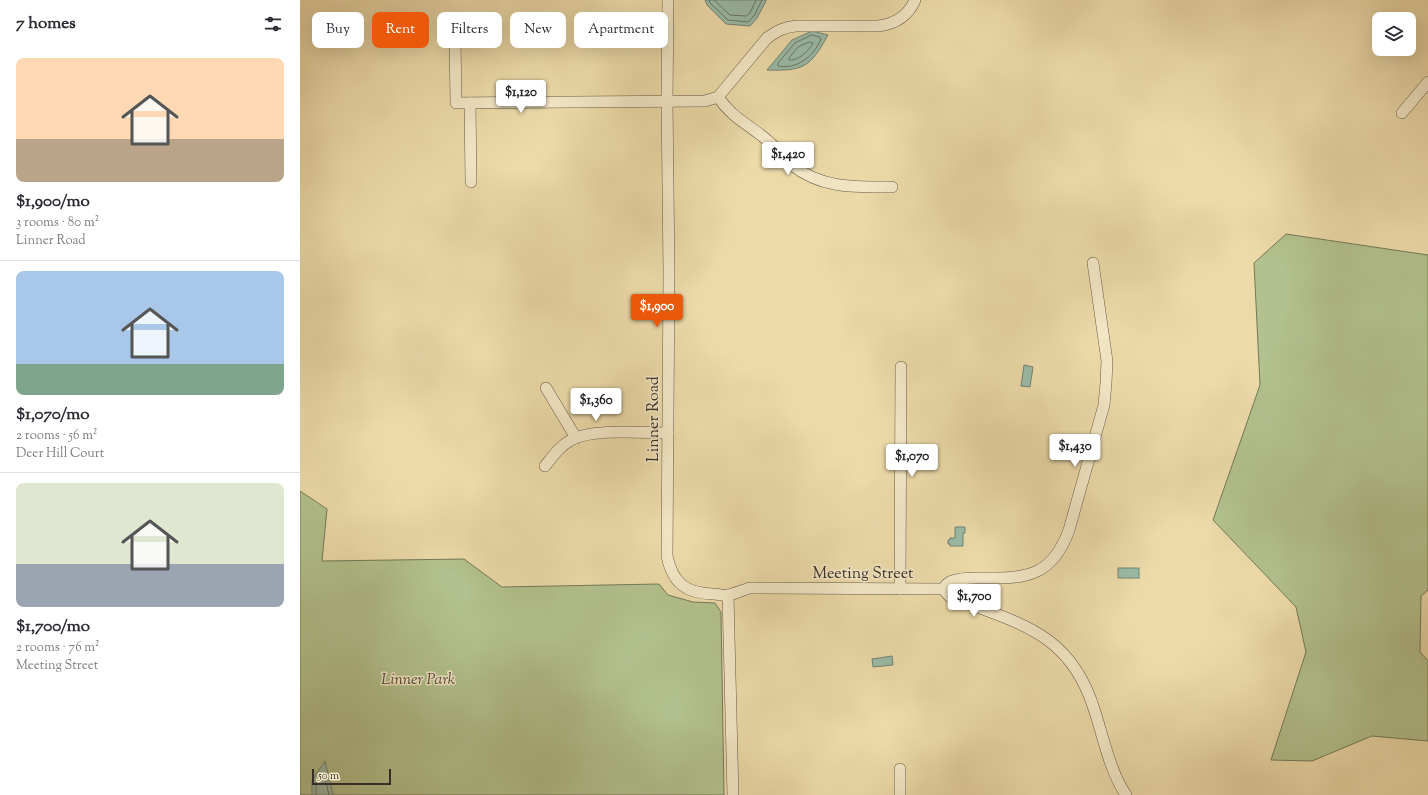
<!DOCTYPE html>
<meta charset="utf-8">
<style>
body{margin:0;font-family:"Sorts Mill Goudy",serif;background:#f2f2f3;color:#2b2b33;height:100vh;display:flex;flex-direction:column;font-size:15px;white-space:nowrap}
*{box-sizing:border-box;margin:0}
p{font-size:13px;color:#7c7c81}
.icon{flex:none;width:22px;height:22px;fill:none;stroke:currentColor;stroke-width:2;stroke-linecap:round;stroke-linejoin:round}
.map{position:relative;flex:1;overflow:hidden}
.panel{display:flex;flex-direction:column;background:#fff;width:300px}
.panel>*{flex:none}
.top-card{position:absolute;left:12px;top:12px;width:380px;height:36px;display:flex;gap:8px}
.fabs{position:absolute;left:1072px;top:12px;display:grid;gap:8px}
.fabs a{display:grid;place-items:center;width:44px;height:44px;border-radius:8px;background:#fff;box-shadow:0 4px 16px #0002;font-size:20px}
.scale{position:absolute;left:12px;bottom:10px;width:79px;box-sizing:border-box;padding-left:4px;border:2px solid #372e25;border-top:0;font-size:11px;line-height:14px;white-space:nowrap;color:#372e25;-webkit-text-stroke:3px #f3e7c7;paint-order:stroke}
.price{position:absolute;translate:-50% -34px;padding:0 9px;border-radius:4px;background:#fff;color:#222;font-size:13px;line-height:26px;filter:drop-shadow(0 1px 2px #0008)}
.price::after{content:'';position:absolute;left:50%;top:24px;width:12px;height:9px;margin-left:-6px;background:inherit;clip-path:polygon(0 0,100% 0,50% 100%)}
.price.on{background:#ea580c;color:#fff}
ul{padding:0;list-style:none}
li{display:grid;align-content:center;gap:8px;height:212px;padding:0 16px}
li+li{border-top:1px solid #e1e1e2}
li span{display:grid;place-items:center;height:124px;border-radius:8px;color:#555}
li>.icon{margin-inline-start:auto}
span .icon{width:72px;height:72px;fill:#fffc;stroke-width:1}
li b{font-size:17px}
h2{display:flex;justify-content:space-between;align-items:center;height:48px;padding:0 16px;font-size:17px}
.tag{padding:0 14px;border-radius:8px;background:#fff;box-shadow:0 4px 16px #0002;font-size:14px;line-height:36px}
.tag.on{background:#ea580c;color:#fff}
main{display:flex;flex:1;min-height:0}
.map>svg:first-child{display:block}
.green{fill:#b2c18d;stroke:#747859}
.water{fill:#99bba7;stroke:#728373}
.lines{fill:none;stroke-linecap:round;stroke-linejoin:round}
.shore{stroke:#687466;stroke-width:1}
.minor-casing{stroke:#645946;stroke-width:12}
.minor{stroke:#f3e7c7;stroke-width:11}
.labels{text-anchor:middle;stroke-width:3;stroke-linejoin:round;paint-order:stroke}
.street-label{font-size:16px;fill:#372e25;stroke:#f3e7c7}
.park-label{font-size:16px;font-style:italic;fill:#504b3a;stroke:#f3e7c7}
</style>
<main>
<section class="panel">
<h2>7 homes<svg class="icon" aria-label="filters" viewBox="0 0 24 24"><path d="M4 7h16M4 17h16"/><circle cx="9" cy="7" r="2"/><circle cx="15" cy="17" r="2"/></svg></h2>
<ul>
<li><span style="background:linear-gradient(#ffd9b3 65%,#b9a48a 0)"><svg class="icon" aria-label="home" viewBox="0 0 24 24"><path d="M3 11l9-7 9 7M6 9v11h12V9"/></svg></span><div><b>$1,900/mo</b><p>3 rooms · 80 m²</p><p>Linner Road</p></div></li>
<li><span style="background:linear-gradient(#a9c7e8 75%,#7fa58c 0)"><svg class="icon" aria-label="home" viewBox="0 0 24 24"><path d="M3 11l9-7 9 7M6 9v11h12V9"/></svg></span><div><b>$1,070/mo</b><p>2 rooms · 56 m²</p><p>Deer Hill Court</p></div></li>
<li><span style="background:linear-gradient(#dfe7d0 65%,#9aa5b1 0)"><svg class="icon" aria-label="home" viewBox="0 0 24 24"><path d="M3 11l9-7 9 7M6 9v11h12V9"/></svg></span><div><b>$1,700/mo</b><p>2 rooms · 76 m²</p><p>Meeting Street</p></div></li>
</ul>
</section>
<div class="map">
<svg width="1128" height="795" viewBox="0 0 1128 795">
<rect width="100%" height="100%" fill="#ecdaa9"/>
<filter id="stains"><feTurbulence type="fractalNoise" baseFrequency=".005" numOctaves="4"/><feColorMatrix values="0 0 0 0 .2 0 0 0 0 .09 0 0 0 0 .02 0 0 0 .5 -.17"/></filter>
<radialGradient id="worn" r=".72"><stop offset=".6" stop-color="#630" stop-opacity="0"/><stop offset="1" stop-color="#630" stop-opacity=".3"/></radialGradient>
<g class="green">
<polygon points="986,234 1128,255 1128,590 1121,596 1120,652 1128,661 1128,741 1072,736 1012,761 971,760 1006,652 996,607 913,520 960,385 954,263"/>
<polygon points="0,491 27,509 22,561 164,559 202,587 359,584 368,595 393,602 415,603 421,612 424,795 0,795"/>
</g>
<g class="water">
<polygon points="405,0 466,0 466,1 457,18 450,26 426,24 407,5"/>
<path d="M 512,31 L 528,35 C 510,68 503,71 467,70 L 492,40 Z"/>
<polygon points="724,365 733,367 730,387 721,386"/>
<polygon points="655,527 665,527 665,533 663,533 663,546 650,546 650,544 648,544 648,540 650,540 650,538 655,538"/>
<rect x="818" y="568" width="21" height="10"/>
<polygon points="592,656 593,665 573,667 572,659"/>
<polygon points="25,761 33,795 12,795 12,780"/>
</g>
<g class="lines">
<g class="shore">
<polyline points="409,0 410,3 428,20 448,22 454,16 462,0"/>
<polyline points="414,0 430,15 446,16 450,13 456,0"/>
<path d="M 512,35 L 520,37 L 521,39 C 514,56 497,70 478,66 L 478,63 L 495,43 Z"/>
<path d="M 510,42 L 513,43 C 509,51 498,61 489,60 L 489,58 L 498,47 Z"/>
<polyline points="16,795 16,781 22,773 24,774 29,795"/>
</g>
<defs>
<g id="minor">
<path d="M 368,0 L 367,101 L 369,272 L 367,556 C 373,584 386,593 413,594 C 418,594 424,596 429,595 C 436,593 443,590 450,588 L 643,589 L 650,597 C 720,624 771,632 795,712 C 804,740 810,771 826,795"/>
<path d="M 155,39 L 156,103 L 405,101 L 418,97 L 467,38 C 477,31 484,27 496,26 L 578,26 C 595,24 608,16 615,0"/>
<path d="M 418,97 C 433,119 449,124 468,141 C 477,148 484,158 492,165 C 522,189 556,187 592,187"/>
<polyline points="170,103 171,182"/>
<polyline points="1102,113 1128,82"/>
<polyline points="246,388 276,438"/>
<path d="M 245,466 C 253,456 260,446 271,440 C 293,428 343,433 368,433"/>
<polyline points="600,589 601,367"/>
<path d="M 643,589 C 645,586 649,582 652,581 C 662,577 676,578 686,578 C 729,579 753,574 769,530 L 804,405 L 806,383 L 807,361 L 793,263"/>
<polyline points="428,595 433,795"/>
<polyline points="600,769 600,795"/>
</g>
</defs>
<use href="#minor" class="minor-casing"/>
<use href="#minor" class="minor"/>
</g>
<g class="labels">
<g class="street-label">
<text transform="translate(352 419) rotate(-90)" y="6">Linner Road</text>
<text x="563" y="578">Meeting Street</text>
</g>
<g class="park-label">
<text x="118" y="684">Linner Park</text>
</g>
</g>
<rect width="100%" height="100%" filter="url(#stains)"/>
<rect width="100%" height="100%" fill="url(#worn)"/>
</svg>
<div class="fabs">
<a><svg class="icon" aria-label="layers" viewBox="0 0 24 24"><path d="M12 4l9 5-9 5-9-5zM3 14l9 5 9-5"/></svg></a>
</div>
<div class="scale">50 m</div>
<b class="price" style="left:221px;top:114px">$1,120</b>
<b class="price" style="left:488px;top:176px">$1,420</b>
<b class="price on" style="left:357px;top:328px">$1,900</b>
<b class="price" style="left:296px;top:422px">$1,360</b>
<b class="price" style="left:775px;top:468px">$1,430</b>
<b class="price" style="left:612px;top:478px">$1,070</b>
<b class="price" style="left:674px;top:618px">$1,700</b>
<div class="top-card">
<a class="tag">Buy</a>
<a class="tag on">Rent</a>
<a class="tag">Filters</a>
<a class="tag">New</a>
<a class="tag">Apartment</a>
</div>
</div>
</main>
